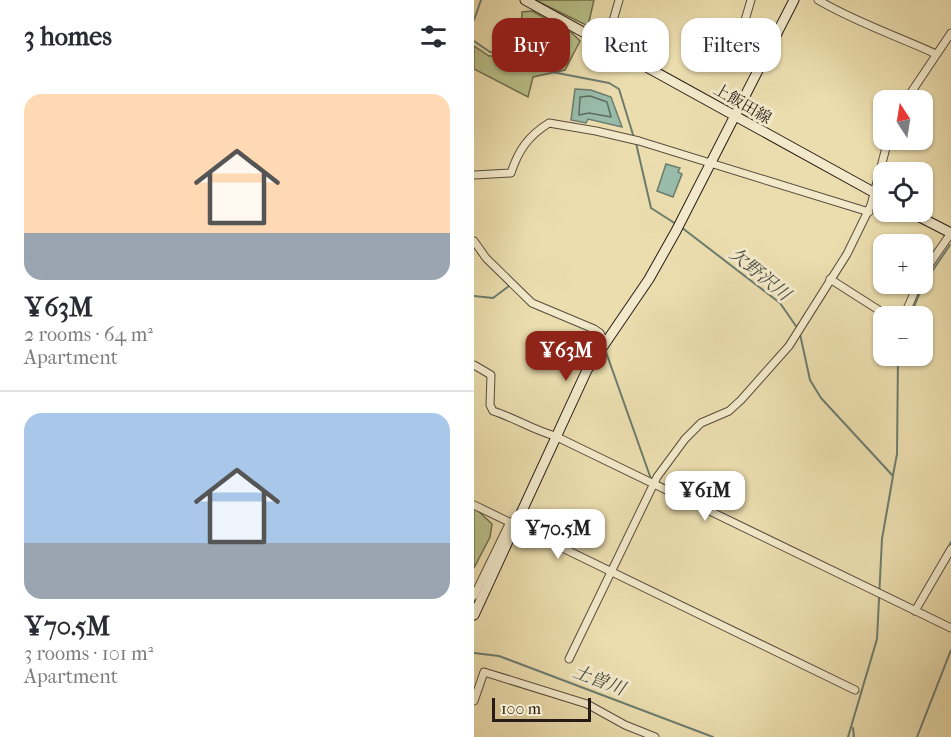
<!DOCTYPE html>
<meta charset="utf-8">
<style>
body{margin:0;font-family:"IM FELL French Canon","Noto Serif JP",serif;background:#f7f7f7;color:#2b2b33;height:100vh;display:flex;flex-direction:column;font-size:22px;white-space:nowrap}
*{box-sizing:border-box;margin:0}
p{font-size:20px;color:#7c7c81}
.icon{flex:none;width:33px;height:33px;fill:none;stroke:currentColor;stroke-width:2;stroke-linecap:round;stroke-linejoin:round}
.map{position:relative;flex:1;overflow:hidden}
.drawer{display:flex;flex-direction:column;background:#fff;width:474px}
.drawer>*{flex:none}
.hud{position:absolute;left:18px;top:18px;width:369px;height:54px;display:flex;gap:12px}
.needle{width:39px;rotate:348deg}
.buttons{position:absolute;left:399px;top:90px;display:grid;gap:12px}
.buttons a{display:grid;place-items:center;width:60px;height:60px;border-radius:12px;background:#fff;box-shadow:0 2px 4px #0004;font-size:30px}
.scale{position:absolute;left:18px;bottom:15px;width:99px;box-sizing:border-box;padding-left:6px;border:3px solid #271b16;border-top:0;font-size:16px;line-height:21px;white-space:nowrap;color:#271b16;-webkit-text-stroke:4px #f2e9ca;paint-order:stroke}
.price{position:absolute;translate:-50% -51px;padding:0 14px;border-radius:12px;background:#fff;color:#222;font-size:20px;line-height:39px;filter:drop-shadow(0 2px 3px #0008)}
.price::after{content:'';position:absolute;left:50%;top:36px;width:18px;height:14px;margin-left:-9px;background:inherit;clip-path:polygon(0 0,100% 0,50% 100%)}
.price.current{background:#8f2418;color:#fff}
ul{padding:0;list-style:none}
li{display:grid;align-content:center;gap:12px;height:318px;padding:0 24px}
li+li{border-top:2px solid #e1e1e2}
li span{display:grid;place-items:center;height:186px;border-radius:18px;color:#555}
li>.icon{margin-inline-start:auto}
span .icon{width:108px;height:108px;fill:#fffc;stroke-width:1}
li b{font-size:26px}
h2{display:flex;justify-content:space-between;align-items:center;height:72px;padding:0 24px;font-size:26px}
.pill{padding:0 21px;border-radius:18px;background:#fff;box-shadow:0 2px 4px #0004;font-size:21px;line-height:54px}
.pill.current{background:#8f2418;color:#fff}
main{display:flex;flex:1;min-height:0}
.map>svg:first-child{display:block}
.green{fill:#b8c08a;stroke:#706e50;stroke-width:1.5}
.water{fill:#98bca9;stroke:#6b7c6e;stroke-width:1.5}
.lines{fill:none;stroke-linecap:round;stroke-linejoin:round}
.shore{stroke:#606c60;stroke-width:1.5}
.stream{stroke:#6b7c6e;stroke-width:2}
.street-casing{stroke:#584c3c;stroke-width:9}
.secondary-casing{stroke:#271b16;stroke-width:11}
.street{stroke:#f2e9ca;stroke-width:7}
.secondary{stroke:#f2e9ca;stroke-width:9}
.labels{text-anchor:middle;stroke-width:6;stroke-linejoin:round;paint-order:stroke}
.street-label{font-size:16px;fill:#271b16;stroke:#f2e9ca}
.water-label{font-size:18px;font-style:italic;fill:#494b42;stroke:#f2e9ca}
</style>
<main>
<section class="drawer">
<h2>3 homes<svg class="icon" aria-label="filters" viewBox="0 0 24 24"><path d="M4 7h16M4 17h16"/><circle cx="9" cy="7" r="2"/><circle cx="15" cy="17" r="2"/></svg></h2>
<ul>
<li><span style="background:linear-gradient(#ffd9b3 75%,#9aa5b1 0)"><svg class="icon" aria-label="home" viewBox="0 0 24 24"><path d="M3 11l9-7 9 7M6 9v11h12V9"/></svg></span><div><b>¥63M</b><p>2 rooms · 64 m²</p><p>Apartment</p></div></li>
<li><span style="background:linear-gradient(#a9c7e8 70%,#9aa5b1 0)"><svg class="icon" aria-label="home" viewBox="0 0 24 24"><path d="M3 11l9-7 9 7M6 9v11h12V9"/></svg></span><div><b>¥70.5M</b><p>3 rooms · 101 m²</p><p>Apartment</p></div></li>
</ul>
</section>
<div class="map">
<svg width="477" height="737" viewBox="0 0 477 737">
<rect width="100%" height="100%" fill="#ebddae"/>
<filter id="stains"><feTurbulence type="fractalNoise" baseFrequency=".00333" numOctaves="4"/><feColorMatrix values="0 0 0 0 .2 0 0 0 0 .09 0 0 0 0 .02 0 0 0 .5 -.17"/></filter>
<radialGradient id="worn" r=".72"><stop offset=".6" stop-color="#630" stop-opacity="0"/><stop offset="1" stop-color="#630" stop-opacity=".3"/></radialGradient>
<g class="green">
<polygon points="61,0 120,0 114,26"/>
<polygon points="58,11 98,33 106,41 91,70 59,77 54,97 0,69 0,46 15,56 53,55 47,31 48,12"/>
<polygon points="0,507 18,524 16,537 0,568"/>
</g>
<g class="water">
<polygon points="101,89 117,90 137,97 148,127 114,119 112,123 97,120"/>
<polygon points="192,164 206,168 204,172 208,174 199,197 183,191"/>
</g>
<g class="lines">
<polygon class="shore" points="116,96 133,102 137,117 115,113 105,115 106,97"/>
<g class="stream">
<polyline points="0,20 7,0"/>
<polyline points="0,41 16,52 32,54 73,71 135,83 145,89 160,138"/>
<polyline points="162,143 177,208 202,224"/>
<polyline points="207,227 306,303 324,329"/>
<polyline points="0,296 19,298 35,286"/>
<polyline points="436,316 450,283 476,245"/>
<polyline points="326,334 336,380 347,398 419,476 408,539 403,639 374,737"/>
<polyline points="132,352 177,479"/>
<polyline points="419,475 423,454 424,356"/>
<polyline points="186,483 218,499"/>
<polyline points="473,550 477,542"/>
<polyline points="0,653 25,656 239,737"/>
<polyline points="379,728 380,737"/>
<polyline points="443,737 477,650"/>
</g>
<defs>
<g id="street">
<polyline points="277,0 263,47 265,54 288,66"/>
<path d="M 344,0 C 381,22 423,36 462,54"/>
<polyline points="132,45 145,0"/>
<polyline points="432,100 477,33"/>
<path d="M 0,175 L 37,173 C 44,151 54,136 75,123 L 122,131 L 165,141 L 395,212"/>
<polyline points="0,241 12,258 58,303 120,329 126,333 130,342"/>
<polyline points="448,275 477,233"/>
<polyline points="356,279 414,316"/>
<polyline points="430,316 444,284"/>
<path d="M 0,365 L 17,375 L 16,405 L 19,411 C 41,418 59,430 81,436 L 477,628"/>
<polyline points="0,505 381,690"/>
<polyline points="0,596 36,522"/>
<polyline points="441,611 477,549"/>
<polyline points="95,659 183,477 211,439 227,423 255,411 267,400 315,346 373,254 397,205 414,140"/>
<polyline points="0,701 10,672 113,704 151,725 181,737"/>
</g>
<g id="secondary">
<polyline points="51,0 410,198"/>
<polyline points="436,212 477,233"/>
<polyline points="0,615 113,370 175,279 202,231 320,0"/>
</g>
</defs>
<use href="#street" class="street-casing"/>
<use href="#secondary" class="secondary-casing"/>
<use href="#street" class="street"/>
<use href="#secondary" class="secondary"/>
</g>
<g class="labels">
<g class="street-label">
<text transform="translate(269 103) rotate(30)" y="6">上飯田線</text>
</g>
<g class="water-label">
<text transform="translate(286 274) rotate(39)" y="6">欠野沢川</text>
<text transform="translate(125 680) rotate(21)" y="6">土曽川</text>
</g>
</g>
<rect width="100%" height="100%" filter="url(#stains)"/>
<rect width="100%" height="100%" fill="url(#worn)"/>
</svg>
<div class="buttons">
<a><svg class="needle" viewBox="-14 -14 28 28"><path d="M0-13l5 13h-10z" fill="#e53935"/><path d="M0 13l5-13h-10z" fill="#7c7c81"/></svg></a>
<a><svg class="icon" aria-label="locate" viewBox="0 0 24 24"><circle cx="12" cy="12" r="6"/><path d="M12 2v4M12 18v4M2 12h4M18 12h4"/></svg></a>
<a>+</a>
<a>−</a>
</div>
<div class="scale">100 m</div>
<b class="price current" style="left:92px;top:382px">¥63M</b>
<b class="price" style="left:231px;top:522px">¥61M</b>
<b class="price" style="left:84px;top:560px">¥70.5M</b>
<div class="hud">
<a class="pill current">Buy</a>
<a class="pill">Rent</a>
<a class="pill">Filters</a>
</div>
</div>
</main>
